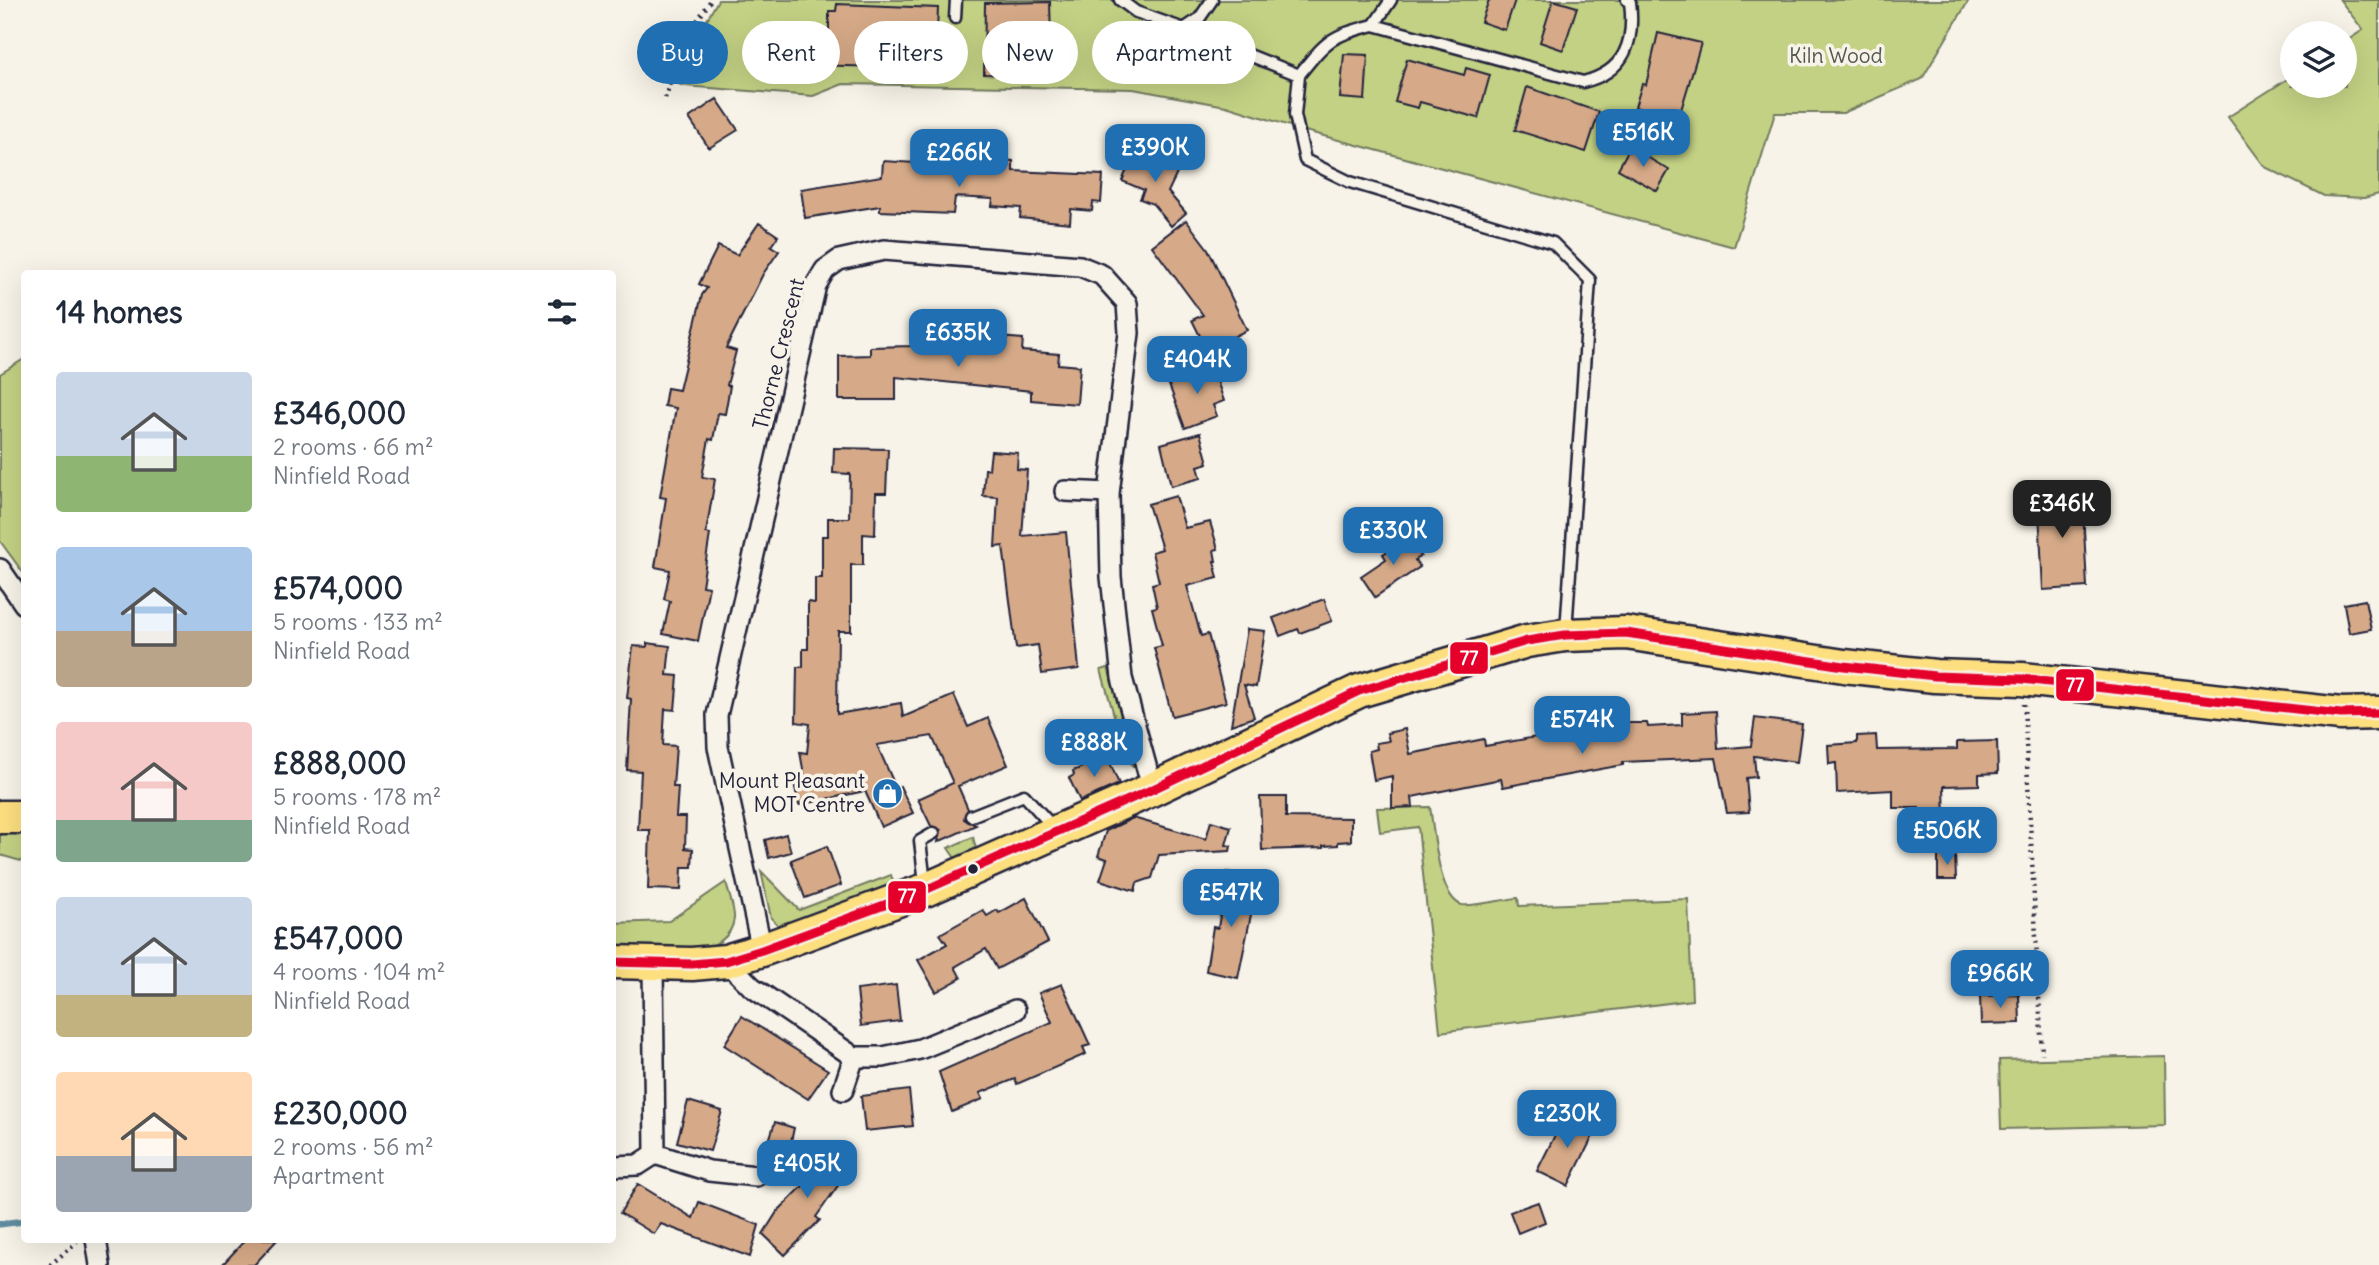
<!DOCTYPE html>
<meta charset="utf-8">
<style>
body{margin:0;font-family:Delius,sans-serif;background:#f2f2f3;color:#1f2937;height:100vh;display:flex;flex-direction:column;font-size:26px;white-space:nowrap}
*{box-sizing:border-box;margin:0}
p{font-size:23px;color:#747a83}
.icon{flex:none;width:38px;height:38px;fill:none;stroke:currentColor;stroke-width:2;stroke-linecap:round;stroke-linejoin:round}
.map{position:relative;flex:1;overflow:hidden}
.drawer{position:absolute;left:21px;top:270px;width:595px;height:973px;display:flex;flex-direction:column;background:#fff;border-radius:7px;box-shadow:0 7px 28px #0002}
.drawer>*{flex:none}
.guide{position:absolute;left:637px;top:21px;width:665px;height:63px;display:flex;gap:14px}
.controls{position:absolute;left:2280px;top:21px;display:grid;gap:14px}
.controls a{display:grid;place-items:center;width:77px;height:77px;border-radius:50%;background:#fff;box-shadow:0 7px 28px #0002;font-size:35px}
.price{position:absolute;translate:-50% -60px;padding:0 16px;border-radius:14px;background:#1f6fb2;color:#fff;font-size:23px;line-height:46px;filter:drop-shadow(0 2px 4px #0008)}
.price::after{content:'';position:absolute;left:50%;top:42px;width:21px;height:16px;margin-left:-10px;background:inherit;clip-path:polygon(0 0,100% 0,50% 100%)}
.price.current{background:#222;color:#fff}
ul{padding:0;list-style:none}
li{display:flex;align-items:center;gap:21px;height:175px;padding:0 35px}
li span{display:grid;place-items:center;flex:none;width:196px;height:140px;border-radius:7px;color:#555}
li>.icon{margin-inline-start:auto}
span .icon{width:84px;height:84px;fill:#fffc;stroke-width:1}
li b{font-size:30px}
h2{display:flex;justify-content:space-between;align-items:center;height:84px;padding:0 35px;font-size:30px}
.tag{padding:0 24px;border-radius:32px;background:#fff;box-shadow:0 7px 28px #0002;font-size:24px;line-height:63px}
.tag.current{background:#1f6fb2;color:#fff}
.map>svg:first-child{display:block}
.green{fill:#c3d184;stroke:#727a60;stroke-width:2}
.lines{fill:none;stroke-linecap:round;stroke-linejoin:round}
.stream{stroke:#5e8da0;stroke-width:7}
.building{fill:#d6aa88;stroke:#22223b;stroke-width:2}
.lane-casing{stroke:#22223b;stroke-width:15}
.street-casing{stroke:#22223b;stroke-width:24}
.primary-casing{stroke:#22223b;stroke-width:37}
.path{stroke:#22223b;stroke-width:4.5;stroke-dasharray:2 5;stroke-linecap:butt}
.lane{stroke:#f7f3e8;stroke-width:10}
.street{stroke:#f7f3e8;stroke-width:19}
.primary{stroke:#fddf80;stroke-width:32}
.bus-1-casing{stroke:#f7f3e8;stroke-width:14}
.bus-1{stroke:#e4002b;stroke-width:9}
.bus-dot{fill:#22223b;stroke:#f7f3e8;stroke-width:2.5}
.labels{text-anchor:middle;stroke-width:7;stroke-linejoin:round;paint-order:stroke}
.park-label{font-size:21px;fill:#525751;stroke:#f7f3e8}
.street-label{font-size:21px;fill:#22223b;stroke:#f7f3e8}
.poi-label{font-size:21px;fill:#22223b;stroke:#f7f3e8;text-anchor:end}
.line-badge{stroke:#f7f3e8;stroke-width:2.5}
.badge-label{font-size:19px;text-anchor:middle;font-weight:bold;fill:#fff}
</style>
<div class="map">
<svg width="2379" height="1265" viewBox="0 0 2379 1265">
<rect width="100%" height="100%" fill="#f7f3e8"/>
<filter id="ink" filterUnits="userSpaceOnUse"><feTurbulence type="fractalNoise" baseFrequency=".0143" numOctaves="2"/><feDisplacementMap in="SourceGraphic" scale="14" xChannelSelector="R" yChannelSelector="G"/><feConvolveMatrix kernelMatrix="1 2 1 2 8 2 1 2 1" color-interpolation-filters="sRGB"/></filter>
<g filter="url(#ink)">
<g class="green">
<polygon points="718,0 1969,0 1922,79 1843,113 1775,113 1734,247 1309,132 1226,106 1133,89 843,84 813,96 684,86 672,82"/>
<polygon points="2340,0 2379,0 2379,194 2364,198 2324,196 2265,167 2228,117 2292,76 2292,86 2345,86 2345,42 2363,30"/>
<polygon points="24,359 24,574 0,541 0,374"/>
<polygon points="1108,668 1137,764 1133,767 1124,750 1101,670"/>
<path d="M 1430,807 C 1434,829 1438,898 1462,905 C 1473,907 1505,899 1518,898 L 1519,906 L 1688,899 L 1692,1000 L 1440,1032 L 1418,827 L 1380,832 L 1377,808 Z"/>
<polygon points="0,830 24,830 24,862 0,855"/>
<polygon points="973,837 977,853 957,861 948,848"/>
<polygon points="761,871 799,910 891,875 896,890 783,930 771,918"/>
<path d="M 726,882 C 728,893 735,908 734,919 C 727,966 645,948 613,945 L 612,923 L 669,921 Z"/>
<polygon points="2164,1056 2165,1125 2001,1129 1999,1060"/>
</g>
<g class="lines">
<polyline class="stream" points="0,1224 24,1221"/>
</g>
<g class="building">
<polygon points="1489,0 1515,0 1505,30 1481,22"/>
<polygon points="1553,0 1577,7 1563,50 1540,42"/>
<polygon points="1050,2 1052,76 984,74 985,3"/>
<polygon points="837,4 938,8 937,31 883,29 881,67 811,65 813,34 829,35 829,11 836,11"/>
<polygon points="1658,33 1701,43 1678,120 1635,107 1642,84 1646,85"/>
<polygon points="1344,54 1368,55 1365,100 1340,98"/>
<polygon points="1407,59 1464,75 1466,68 1490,75 1478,118 1420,102 1418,108 1395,102"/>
<polygon points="1527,87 1599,112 1586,152 1515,130"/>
<polygon points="717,99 738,130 709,148 689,118"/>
<polygon points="1630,147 1669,170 1657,191 1618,169"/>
<polygon points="1136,149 1179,169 1168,192 1186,213 1171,226 1153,204 1140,199 1144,190 1122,181"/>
<polygon points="952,151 979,153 978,158 1013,161 1013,171 1103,175 1101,203 1093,202 1092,211 1071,209 1070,223 1020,218 1021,208 992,206 993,199 955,197 953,214 880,211 880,206 805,218 801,189 882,176 883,161 933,164 934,160 952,161"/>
<polygon points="1186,220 1208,249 1247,330 1207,350 1192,320 1203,315 1152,246"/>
<polygon points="759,223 778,236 771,246 779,251 763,274 726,348 736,351 727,385 730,386 725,414 718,413 713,440 709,439 702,477 715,479 706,533 710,534 702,586 709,587 698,641 663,634 670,601 664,599 670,570 655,567 666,498 660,497 676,408 664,406 667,388 679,390 702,295 707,288 699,284 718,246 737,255"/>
<polygon points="913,331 936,334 935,342 998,347 999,337 1023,339 1022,351 1059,354 1058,364 1080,366 1077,404 1031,400 1031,391 896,377 896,400 839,400 839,356 870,355 870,347 912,346"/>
<polygon points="1212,366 1224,401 1213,405 1217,416 1185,428 1168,382"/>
<polygon points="1200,433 1208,463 1198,466 1201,478 1171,486 1161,444"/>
<polygon points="834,448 888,449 886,493 876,493 875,535 863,534 863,565 851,565 851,631 838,631 837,714 901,703 903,717 954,695 968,727 988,718 1008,765 958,786 968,809 964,819 976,825 938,842 941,830 931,826 918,799 953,783 932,736 877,745 896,788 900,786 913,813 881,827 865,791 799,805 794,783 805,780 800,752 807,753 810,724 796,722 797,667 803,667 803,649 808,649 808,602 815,603 815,578 822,578 822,536 828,536 828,518 849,518 850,474 833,473"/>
<polygon points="991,451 1018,453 1017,469 1027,470 1022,536 1066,532 1079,669 1042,674 1038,645 1016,648 1003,546 995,547 998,497 983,496 985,469 989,469"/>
<polygon points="2082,490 2087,587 2043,590 2038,492"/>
<polygon points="1176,496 1185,528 1210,522 1218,549 1214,550 1216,561 1214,561 1218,578 1187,586 1201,636 1208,634 1226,702 1172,716 1154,648 1162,646 1152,608 1157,607 1152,584 1159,582 1152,552 1162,549 1148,504"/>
<polygon points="1409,537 1421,556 1415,560 1420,567 1375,597 1361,576 1386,559 1383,554"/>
<polygon points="1324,599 1332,621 1300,633 1298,629 1280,636 1273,618"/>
<polygon points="2365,600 2371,629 2349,633 2344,604"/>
<polygon points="1247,629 1265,631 1256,687 1244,685 1254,717 1231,725"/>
<polygon points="647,643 670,646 667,675 678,676 675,710 665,709 663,745 676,746 673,787 678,787 676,817 686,817 685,848 693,849 692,867 682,867 681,890 648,889 650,830 638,830 641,771 627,770 631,699 627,698 633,646 647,647"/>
<polygon points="1716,711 1718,749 1751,746 1755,718 1802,724 1797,762 1754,756 1756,777 1746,778 1749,812 1727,813 1716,758 1623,762 1623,765 1503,787 1501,779 1412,797 1413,807 1392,808 1392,776 1374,780 1369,751 1377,749 1376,743 1389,741 1387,733 1405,729 1410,754 1484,739 1485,746 1617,723 1647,723 1648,727 1682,725 1682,713"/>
<polygon points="1876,735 1877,750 1957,749 1957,742 1997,741 1998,773 1979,774 1979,785 1944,786 1945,820 1920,821 1919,808 1893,808 1893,790 1837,793 1836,763 1829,764 1828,745 1857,743 1857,736"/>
<polygon points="1107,756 1119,784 1080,801 1069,778 1074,775 1073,771"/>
<polygon points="1260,797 1286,797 1286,817 1351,818 1351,841 1338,842 1338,845 1323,846 1323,848 1262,850"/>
<polygon points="1133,818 1206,839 1211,821 1231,827 1226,845 1231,846 1230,851 1159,855 1152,878 1137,883 1135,891 1100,880 1107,859 1098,856 1106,831"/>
<polygon points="786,834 791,852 769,858 765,840"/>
<polygon points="827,846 841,885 805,898 791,860"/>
<polygon points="1955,853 1956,880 1938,880 1938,854"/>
<polygon points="1227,872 1248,876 1243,904 1253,905 1238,978 1206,971 1213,927 1218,928"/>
<polygon points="1026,898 1048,942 997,969 986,949 955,967 961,978 936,992 918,960 947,944 940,934 983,910 987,916 997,910 999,913"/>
<polygon points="1062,984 1090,1045 1083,1047 1086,1054 1017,1084 1015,1079 980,1093 983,1099 952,1112 939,1072 1052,1022 1039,993"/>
<polygon points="896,985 900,1021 861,1026 857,990"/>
<polygon points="2019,995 2020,1023 1981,1024 1980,996"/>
<polygon points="742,1016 828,1070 808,1099 724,1045"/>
<polygon points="909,1090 913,1126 865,1131 861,1096"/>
<polygon points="688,1101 722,1111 710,1151 677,1142"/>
<polygon points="1565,1115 1596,1130 1568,1186 1537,1171"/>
<polygon points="775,1122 794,1128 789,1151 768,1144"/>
<polygon points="823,1145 849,1163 849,1170 816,1217 820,1220 785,1255 763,1234 777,1212 805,1184 799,1180"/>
<polygon points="638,1184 693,1218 699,1202 759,1225 750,1257 661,1224 654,1234 620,1213"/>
<polygon points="1538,1202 1545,1222 1518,1233 1510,1212"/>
<polygon points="246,1239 278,1239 254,1265 222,1265"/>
</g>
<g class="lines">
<defs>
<g id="lane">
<polyline points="1120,0 1136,12 1184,29 1199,19 1212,0"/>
<polyline points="955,18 956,0"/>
<polyline points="1374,25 1391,0"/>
<polyline points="1184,29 1299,75 1295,115 1305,160 1350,182 1553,243 1590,280 1566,631"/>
<path d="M 1299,75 C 1327,40 1330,36 1374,25 L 1583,82 C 1625,72 1635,42 1630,2 L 1627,0"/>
<polyline points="971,816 1024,795 1053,827"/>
<polyline points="925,883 920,841 934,833"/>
</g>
<g id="street">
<polyline points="1065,491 1109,493"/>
<polyline points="0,569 24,604"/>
<polyline points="762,950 718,747 717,715 816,285 825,270 839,260 884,250 1080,266 1102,275 1127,303 1129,333 1109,493 1111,577 1122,678 1148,773"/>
<polyline points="726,961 752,987 854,1057 883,1057 920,1049 1015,1010"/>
<polyline points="653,964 655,1154 709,1171 756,1176 768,1168"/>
<polyline points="843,1090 854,1057"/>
<polyline points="614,1166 638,1165 655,1154"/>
<polyline points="96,1239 100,1265"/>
</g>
<g id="primary">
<polyline points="0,817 24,817"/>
<polyline points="612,962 692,964 726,961 762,950 925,890 1153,789 1359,691 1527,641 1565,635 1626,633 1844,666 1935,676 2022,679 2341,714 2379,713"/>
</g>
</defs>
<use href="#lane" class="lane-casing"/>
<use href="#street" class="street-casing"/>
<use href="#primary" class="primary-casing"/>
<g class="path">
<polyline points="665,98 689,33 711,0"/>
<polyline points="2024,704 2042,1054"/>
<polyline points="50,1265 77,1242"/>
</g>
<use href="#lane" class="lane"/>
<use href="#street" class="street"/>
<use href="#primary" class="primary"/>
<defs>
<polyline id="bus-1" points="612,962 692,964 726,961 762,950 925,890 1153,789 1359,691 1527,641 1565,635 1626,633 1844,666 1935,676 2022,679 2341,714 2379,713"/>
</defs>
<use href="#bus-1" class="bus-1-casing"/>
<use href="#bus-1" class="bus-1"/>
</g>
</g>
<defs>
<symbol id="shop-disc" viewBox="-11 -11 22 22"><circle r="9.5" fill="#1f6fb2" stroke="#f7f3e8"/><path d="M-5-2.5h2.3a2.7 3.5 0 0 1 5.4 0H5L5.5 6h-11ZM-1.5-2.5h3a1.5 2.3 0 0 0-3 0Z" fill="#fff"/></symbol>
</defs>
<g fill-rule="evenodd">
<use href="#shop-disc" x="870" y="776" width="35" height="35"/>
</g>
<circle class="bus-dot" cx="973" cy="869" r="6"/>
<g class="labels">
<g class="park-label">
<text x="1836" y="63">Kiln Wood</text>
</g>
<g class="street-label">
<text transform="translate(779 354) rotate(-76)" y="7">Thorne Crescent</text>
</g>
<g class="poi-label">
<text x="865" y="788">Mount Pleasant<tspan x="865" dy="24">MOT Centre</tspan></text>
</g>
</g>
<g class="line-badge">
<rect x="1449" y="641" width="40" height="34" rx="7" fill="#e4002b"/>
<rect x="2055" y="668" width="40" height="34" rx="7" fill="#e4002b"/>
<rect x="887" y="880" width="40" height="34" rx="7" fill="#e4002b"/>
</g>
<g class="badge-label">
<text x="1469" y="665">77</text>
<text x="2075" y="692">77</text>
<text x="907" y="903">77</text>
</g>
</svg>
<div class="controls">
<a><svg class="icon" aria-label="layers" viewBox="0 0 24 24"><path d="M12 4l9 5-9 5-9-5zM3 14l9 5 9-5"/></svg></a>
</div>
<b class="price" style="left:1643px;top:169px">£516K</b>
<b class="price" style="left:1155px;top:184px">£390K</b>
<b class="price" style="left:959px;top:189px">£266K</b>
<b class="price" style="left:958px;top:369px">£635K</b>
<b class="price" style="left:1197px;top:396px">£404K</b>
<b class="price current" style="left:2062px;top:540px">£346K</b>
<b class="price" style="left:1393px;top:567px">£330K</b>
<b class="price" style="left:1582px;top:756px">£574K</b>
<b class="price" style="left:1094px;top:779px">£888K</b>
<b class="price" style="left:1947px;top:867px">£506K</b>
<b class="price" style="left:1231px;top:929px">£547K</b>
<b class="price" style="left:2000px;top:1010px">£966K</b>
<b class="price" style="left:1567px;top:1150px">£230K</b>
<b class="price" style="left:807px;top:1200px">£405K</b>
<div class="guide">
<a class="tag current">Buy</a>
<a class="tag">Rent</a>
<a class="tag">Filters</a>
<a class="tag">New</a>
<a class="tag">Apartment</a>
</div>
<section class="drawer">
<h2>14 homes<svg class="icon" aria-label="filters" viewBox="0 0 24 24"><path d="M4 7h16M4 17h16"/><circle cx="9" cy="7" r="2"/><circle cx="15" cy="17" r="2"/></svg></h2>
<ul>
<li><span style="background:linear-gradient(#c9d6e8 60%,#8fb573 0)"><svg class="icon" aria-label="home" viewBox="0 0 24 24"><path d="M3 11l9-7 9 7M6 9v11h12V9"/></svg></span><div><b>£346,000</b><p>2 rooms · 66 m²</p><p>Ninfield Road</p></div></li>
<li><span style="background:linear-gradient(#a9c7e8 60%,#b9a48a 0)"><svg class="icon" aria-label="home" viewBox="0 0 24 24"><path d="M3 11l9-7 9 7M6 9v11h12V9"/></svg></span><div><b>£574,000</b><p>5 rooms · 133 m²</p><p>Ninfield Road</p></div></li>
<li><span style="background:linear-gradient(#f6c9c9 70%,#7fa58c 0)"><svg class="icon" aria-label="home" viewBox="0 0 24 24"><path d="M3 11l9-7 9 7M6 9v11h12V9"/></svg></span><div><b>£888,000</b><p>5 rooms · 178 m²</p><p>Ninfield Road</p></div></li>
<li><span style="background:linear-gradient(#c9d6e8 70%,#c2b280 0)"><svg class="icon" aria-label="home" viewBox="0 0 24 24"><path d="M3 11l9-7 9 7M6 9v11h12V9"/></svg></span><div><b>£547,000</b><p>4 rooms · 104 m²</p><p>Ninfield Road</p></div></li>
<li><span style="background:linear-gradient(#ffd9b3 60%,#9aa5b1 0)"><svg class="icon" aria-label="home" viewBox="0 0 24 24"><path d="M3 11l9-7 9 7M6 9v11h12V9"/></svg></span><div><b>£230,000</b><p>2 rooms · 56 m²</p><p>Apartment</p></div></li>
</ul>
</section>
</div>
